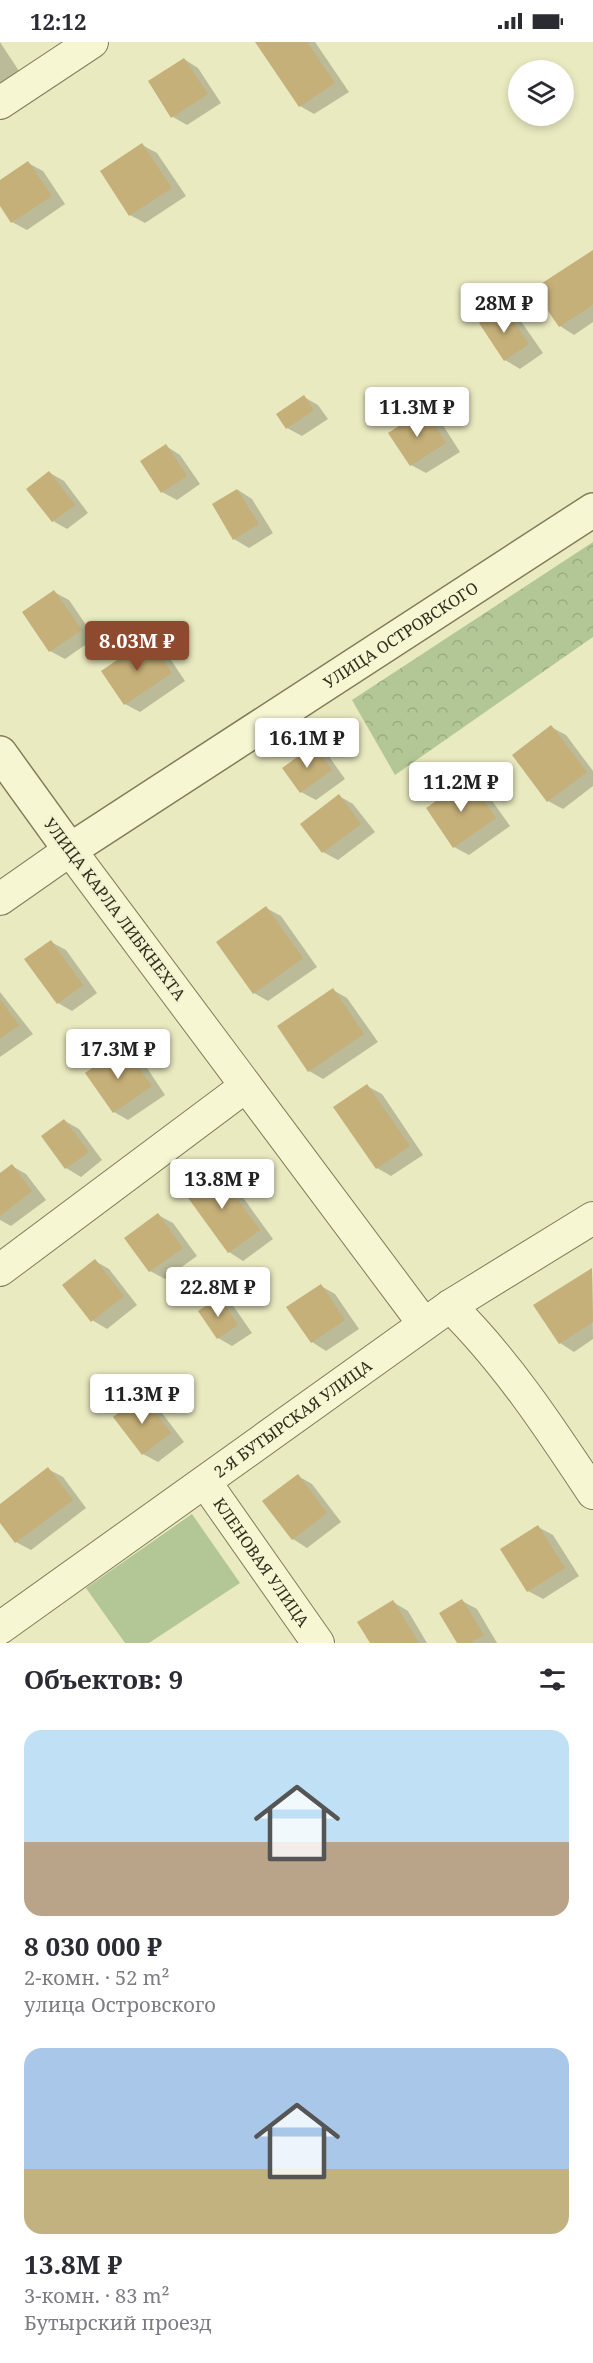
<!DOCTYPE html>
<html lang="ru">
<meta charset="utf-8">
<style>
body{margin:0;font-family:"Noto Serif",serif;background:#f7f7f7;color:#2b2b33;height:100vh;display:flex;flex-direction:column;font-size:22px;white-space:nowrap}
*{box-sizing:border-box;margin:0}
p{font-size:20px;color:#7c7c81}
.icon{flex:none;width:33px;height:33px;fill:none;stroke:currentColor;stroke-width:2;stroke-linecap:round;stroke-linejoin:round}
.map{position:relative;height:1601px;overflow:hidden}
.details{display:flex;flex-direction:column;background:#fff;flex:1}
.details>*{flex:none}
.buttons{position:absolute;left:508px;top:18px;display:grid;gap:12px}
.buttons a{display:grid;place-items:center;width:66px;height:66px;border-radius:50%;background:#fff;box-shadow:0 3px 9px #0003;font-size:30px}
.price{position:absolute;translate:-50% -51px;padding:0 14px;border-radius:6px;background:#fff;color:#222;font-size:20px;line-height:39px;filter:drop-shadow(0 2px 3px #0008)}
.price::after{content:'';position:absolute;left:50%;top:36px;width:18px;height:14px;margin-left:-9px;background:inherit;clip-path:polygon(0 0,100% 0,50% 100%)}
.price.current{background:#8d4a2e;color:#fff}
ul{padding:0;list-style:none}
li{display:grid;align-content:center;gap:12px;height:318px;padding:0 24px}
li span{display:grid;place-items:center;height:186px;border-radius:18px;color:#555}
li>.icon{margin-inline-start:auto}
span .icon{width:108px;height:108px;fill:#fffc;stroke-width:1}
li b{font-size:26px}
h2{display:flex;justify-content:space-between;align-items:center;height:72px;padding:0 24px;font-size:26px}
.status{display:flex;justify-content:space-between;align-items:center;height:42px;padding:0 30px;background:#fff;direction:ltr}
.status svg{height:16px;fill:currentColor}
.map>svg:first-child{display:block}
.grass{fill:#b3c796}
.forest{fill:url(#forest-crowns)}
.shadow{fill:#0003}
.building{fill:#c6b079}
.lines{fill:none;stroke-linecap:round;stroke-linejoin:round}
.minor-casing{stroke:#827c5a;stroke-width:34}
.tertiary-casing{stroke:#827c5a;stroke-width:36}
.minor{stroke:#f6f6d3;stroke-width:32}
.tertiary{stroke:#f6f6d3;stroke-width:33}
.labels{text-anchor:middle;stroke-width:4.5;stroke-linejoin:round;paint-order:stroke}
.street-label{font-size:16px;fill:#332e1d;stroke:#f2f2d0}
</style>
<div class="status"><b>12:12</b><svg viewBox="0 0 49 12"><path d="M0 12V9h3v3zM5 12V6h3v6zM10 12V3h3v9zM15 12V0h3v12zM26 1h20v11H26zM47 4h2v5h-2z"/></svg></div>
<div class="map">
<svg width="593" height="1601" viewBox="0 0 593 1601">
<defs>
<pattern id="forest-crowns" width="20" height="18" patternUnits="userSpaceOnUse" patternTransform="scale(1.5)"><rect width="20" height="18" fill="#b3c796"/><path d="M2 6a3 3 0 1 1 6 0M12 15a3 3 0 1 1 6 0" fill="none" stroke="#9aab81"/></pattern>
</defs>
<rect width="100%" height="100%" fill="#eaeac1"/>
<polygon class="grass" points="192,1472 240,1541 149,1601 125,1601 86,1546"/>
<polygon class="forest" points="593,500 593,595 395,733 352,658"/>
<g class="shadow">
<polygon points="0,0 19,29 0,41"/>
<polygon points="257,0 315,0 349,50 314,72 300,64"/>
<polygon points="184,17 198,26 221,61 187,83 173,75"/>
<polygon points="142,103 157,111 186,154 145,181 130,173"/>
<polygon points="28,121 43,129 65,162 27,188 12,180 0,161 0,140"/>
<polygon points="593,210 593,280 574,293 560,284"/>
<polygon points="504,267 518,275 543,311 520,327 505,318 481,282"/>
<polygon points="304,355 318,363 328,377 302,394 287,386"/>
<polygon points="425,369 439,377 460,410 426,431 411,423"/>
<polygon points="166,404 180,413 200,442 177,458 162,450"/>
<polygon points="50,431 64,439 88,471 67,487 53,479"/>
<polygon points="238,448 252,457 273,491 249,506 234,497 214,463"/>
<polygon points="54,550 69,558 95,596 65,617 50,609"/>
<polygon points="149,598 163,606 185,639 140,670 125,662"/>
<polygon points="551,685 566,693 593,729 593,744 563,767 548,759"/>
<polygon points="314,705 328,713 345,737 316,758 301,750"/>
<polygon points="469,738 483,746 510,784 469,813 454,805"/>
<polygon points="339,754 353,762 375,790 338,818 323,810 302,782"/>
<polygon points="266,866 281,874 317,925 268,959 254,951"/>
<polygon points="51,900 66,908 97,951 72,969 58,961"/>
<polygon points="333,948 347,956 378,1000 323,1037 309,1029"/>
<polygon points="0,950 33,992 0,1015"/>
<polygon points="125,1005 139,1014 165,1053 128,1078 114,1070"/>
<polygon points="367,1044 382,1052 423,1113 391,1134 377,1126"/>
<polygon points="65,1079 79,1087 102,1118 81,1135 66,1126 43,1095"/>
<polygon points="12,1124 26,1132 46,1158 11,1184 0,1178 0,1133"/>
<polygon points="215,1128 229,1136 273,1197 243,1219 229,1210"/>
<polygon points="158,1173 173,1181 197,1214 165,1237 150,1229"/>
<polygon points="95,1219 109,1227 137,1263 107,1287 92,1278"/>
<polygon points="592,1228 593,1297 574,1310 560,1301"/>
<polygon points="321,1244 335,1252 359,1287 326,1309 312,1300"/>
<polygon points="220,1257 234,1265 252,1291 232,1304 218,1296"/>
<polygon points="142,1355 156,1363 184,1400 158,1420 143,1412 115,1375"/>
<polygon points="48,1427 63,1435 86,1466 31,1508 16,1500 0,1479 0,1464"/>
<polygon points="298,1434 312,1442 341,1480 307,1506 293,1497"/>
<polygon points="538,1485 553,1493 579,1534 543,1557 528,1549"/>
<polygon points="462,1559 477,1567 497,1601 458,1601"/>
<polygon points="393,1560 408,1569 427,1601 372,1601"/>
</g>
<g class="building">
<polygon points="255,0 307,0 335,41 299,65"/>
<polygon points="184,16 208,52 171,76 148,39"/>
<polygon points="142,101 172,146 129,174 100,129"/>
<polygon points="28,119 52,154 11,181 0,164 0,138"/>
<polygon points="593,208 593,263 559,285 533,247"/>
<polygon points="504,265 529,302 504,319 479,281"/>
<polygon points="304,353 314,368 286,387 276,372"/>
<polygon points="425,367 446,401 410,424 388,391"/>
<polygon points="166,402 187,434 161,451 140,419"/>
<polygon points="49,429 75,463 52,480 26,447"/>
<polygon points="237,447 259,482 233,498 212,462"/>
<polygon points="54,548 82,588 49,610 22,570"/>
<polygon points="149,596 172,631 124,663 101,629"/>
<polygon points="551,683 587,730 547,760 512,713"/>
<polygon points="314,703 332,728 300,751 282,726"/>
<polygon points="469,736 496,776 453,806 426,766"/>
<polygon points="339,752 361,782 322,811 300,782"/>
<polygon points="266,864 303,916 253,952 216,900"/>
<polygon points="51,898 83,943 57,962 24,917"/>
<polygon points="333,946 364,992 308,1030 277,984"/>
<polygon points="0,957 19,983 0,997"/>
<polygon points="124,1004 152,1044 113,1071 85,1031"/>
<polygon points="367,1042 410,1104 376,1127 333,1065"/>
<polygon points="64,1077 89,1110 65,1127 41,1094"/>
<polygon points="12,1122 32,1149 0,1174 0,1131"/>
<polygon points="215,1126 260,1188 228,1211 183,1149"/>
<polygon points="158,1171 183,1206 149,1230 124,1196"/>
<polygon points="95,1217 124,1254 91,1280 62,1243"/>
<polygon points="592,1226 593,1280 559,1302 533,1263"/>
<polygon points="321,1242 345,1278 311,1301 286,1265"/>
<polygon points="220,1255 238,1283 217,1297 198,1269"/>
<polygon points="142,1353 171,1391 142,1413 113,1375"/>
<polygon points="48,1425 73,1458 15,1501 0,1481 0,1462"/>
<polygon points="298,1432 327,1471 292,1498 262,1459"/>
<polygon points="538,1483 565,1526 527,1550 500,1507"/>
<polygon points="462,1557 484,1593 470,1601 457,1601 439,1571"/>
<polygon points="393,1558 419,1601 370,1601 357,1580"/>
</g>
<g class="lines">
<defs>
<g id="minor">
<polyline points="0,61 92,0"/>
<polyline points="0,857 70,808 424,1282"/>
<polyline points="0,1228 246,1044"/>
<path d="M 450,1264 C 506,1319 550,1386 593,1451"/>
<path id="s1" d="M 205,1440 L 318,1601"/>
<path id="s2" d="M 0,1586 L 450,1264 L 593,1176"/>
</g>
<g id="tertiary">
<path id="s3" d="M 0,711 L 70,808 L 593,468"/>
</g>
</defs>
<use href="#minor" class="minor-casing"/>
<use href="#tertiary" class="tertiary-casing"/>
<use href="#minor" class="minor"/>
<use href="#tertiary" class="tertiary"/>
</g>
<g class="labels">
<g class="street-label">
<text dy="6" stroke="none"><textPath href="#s3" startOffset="514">УЛИЦА ОСТРОВСКОГО</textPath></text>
<text transform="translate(115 867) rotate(53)" y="6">УЛИЦА КАРЛА ЛИБКНЕХТА</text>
<text dy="6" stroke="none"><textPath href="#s2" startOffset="360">2-Я БУТЫРСКАЯ УЛИЦА</textPath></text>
<text dy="6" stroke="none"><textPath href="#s1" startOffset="98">КЛЕНОВАЯ УЛИЦА</textPath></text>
</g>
</g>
</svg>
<div class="buttons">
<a><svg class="icon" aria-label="layers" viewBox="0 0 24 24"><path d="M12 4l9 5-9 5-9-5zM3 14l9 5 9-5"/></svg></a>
</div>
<b class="price" style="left:504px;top:292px">28M ₽</b>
<b class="price" style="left:417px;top:396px">11.3M ₽</b>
<b class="price current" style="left:137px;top:630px">8.03M ₽</b>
<b class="price" style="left:307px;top:727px">16.1M ₽</b>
<b class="price" style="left:461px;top:771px">11.2M ₽</b>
<b class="price" style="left:118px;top:1038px">17.3M ₽</b>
<b class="price" style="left:222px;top:1168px">13.8M ₽</b>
<b class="price" style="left:218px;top:1276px">22.8M ₽</b>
<b class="price" style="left:142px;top:1383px">11.3M ₽</b>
</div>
<section class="details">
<h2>Объектов: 9<svg class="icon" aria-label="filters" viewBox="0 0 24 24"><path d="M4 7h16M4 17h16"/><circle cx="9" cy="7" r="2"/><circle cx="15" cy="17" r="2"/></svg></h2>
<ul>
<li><span style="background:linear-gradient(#bfe0f5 60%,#b9a48a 0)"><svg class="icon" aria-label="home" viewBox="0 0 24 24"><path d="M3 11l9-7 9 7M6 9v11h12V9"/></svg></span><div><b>8 030 000 ₽</b><p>2-комн. · 52 m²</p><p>улица Островского</p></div></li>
<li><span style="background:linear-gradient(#a9c7e8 65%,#c2b280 0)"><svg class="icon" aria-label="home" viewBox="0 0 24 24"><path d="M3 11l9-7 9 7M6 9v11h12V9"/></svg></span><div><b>13.8M ₽</b><p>3-комн. · 83 m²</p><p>Бутырский проезд</p></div></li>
</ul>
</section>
